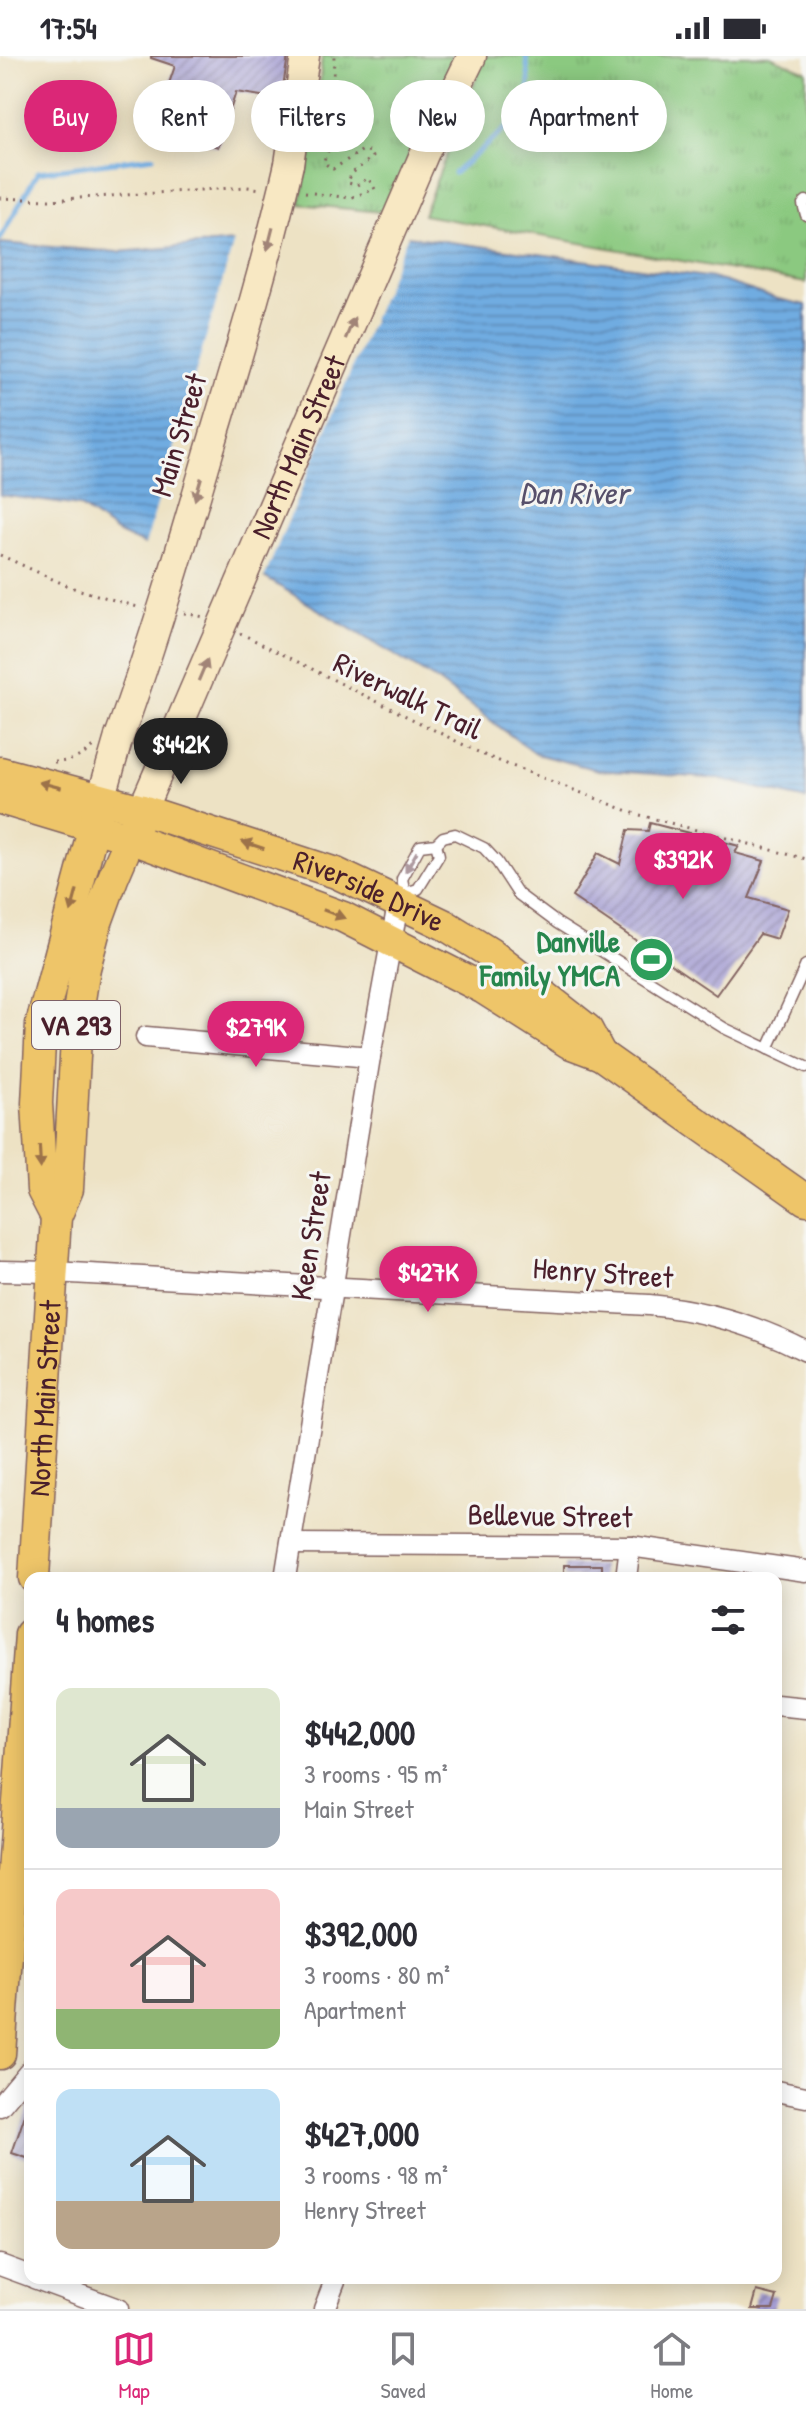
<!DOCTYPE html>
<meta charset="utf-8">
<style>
body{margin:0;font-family:"Patrick Hand",sans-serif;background:#f2f2f3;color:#2b2b33;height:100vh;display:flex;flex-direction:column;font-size:30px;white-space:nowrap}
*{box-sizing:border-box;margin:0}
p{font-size:26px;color:#7c7c81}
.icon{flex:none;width:44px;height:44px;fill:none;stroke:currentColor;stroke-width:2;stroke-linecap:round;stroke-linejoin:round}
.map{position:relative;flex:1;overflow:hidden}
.panel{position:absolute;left:24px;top:1516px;width:758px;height:712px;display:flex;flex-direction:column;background:#fff;border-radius:16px;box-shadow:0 4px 20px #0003}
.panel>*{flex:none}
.guide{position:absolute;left:24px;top:24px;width:758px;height:72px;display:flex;gap:16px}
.price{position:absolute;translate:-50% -68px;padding:0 18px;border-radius:28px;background:#db2777;color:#fff;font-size:26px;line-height:52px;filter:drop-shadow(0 2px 4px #0008)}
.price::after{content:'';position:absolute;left:50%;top:48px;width:24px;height:18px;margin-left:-12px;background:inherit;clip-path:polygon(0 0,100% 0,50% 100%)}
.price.active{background:#222;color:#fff}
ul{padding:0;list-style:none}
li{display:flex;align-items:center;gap:24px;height:200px;padding:0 32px}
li+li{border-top:2px solid #e1e1e2}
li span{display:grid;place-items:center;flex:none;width:224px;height:160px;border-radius:16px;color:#555}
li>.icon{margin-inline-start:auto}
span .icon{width:96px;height:96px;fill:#fffc;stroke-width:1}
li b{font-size:34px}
h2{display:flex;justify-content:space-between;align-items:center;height:96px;padding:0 32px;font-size:34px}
.chip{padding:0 28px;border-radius:36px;background:#fff;box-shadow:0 4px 20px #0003;font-size:28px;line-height:72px}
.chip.active{background:#db2777;color:#fff}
.status{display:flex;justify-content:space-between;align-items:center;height:56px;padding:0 40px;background:#fff;direction:ltr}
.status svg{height:22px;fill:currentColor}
.tab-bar{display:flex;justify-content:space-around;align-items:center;height:112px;border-top:2px solid #e1e1e2;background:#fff;font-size:22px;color:#7c7c81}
.tab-bar a{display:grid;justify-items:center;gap:4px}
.tab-bar .active{color:#db2777}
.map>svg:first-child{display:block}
.park{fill:url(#park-tufts);stroke:#6a7456;stroke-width:2}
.water{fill:url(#water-rules);stroke:#5d6686;stroke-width:2}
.pier{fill:#ede2c4}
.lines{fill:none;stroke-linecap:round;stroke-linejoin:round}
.stream{stroke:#70ace1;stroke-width:5}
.building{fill:url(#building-hatch)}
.lane-casing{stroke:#836361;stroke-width:13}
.street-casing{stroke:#836361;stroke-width:23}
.secondary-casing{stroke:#836361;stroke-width:31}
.primary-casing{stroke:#836361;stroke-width:33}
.path{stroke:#836361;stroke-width:3;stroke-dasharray:2 6;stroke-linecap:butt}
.lane{stroke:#fff;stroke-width:10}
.street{stroke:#fff;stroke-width:20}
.secondary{stroke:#f8e8c3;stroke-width:28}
.primary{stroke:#eec569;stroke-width:30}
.secondary-bridge-casing{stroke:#836361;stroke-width:31;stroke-linecap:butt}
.path-bridge{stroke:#836361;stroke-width:3;stroke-dasharray:2 6;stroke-linecap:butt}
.secondary-bridge{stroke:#f8e8c3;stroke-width:28}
.oneway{fill:#a18477}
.oneway2{fill:#9c724a}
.oneway3{fill:#ae9aa0}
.labels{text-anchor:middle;stroke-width:6;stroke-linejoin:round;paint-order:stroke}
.shield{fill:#f6f6f2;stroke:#7e6067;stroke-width:2}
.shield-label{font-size:28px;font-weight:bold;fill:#4a1f2b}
.street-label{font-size:30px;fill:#4a1f2b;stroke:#f6f6f2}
.leisure-label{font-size:30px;font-weight:bold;fill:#27864d;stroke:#f6f6f2;text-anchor:end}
.water-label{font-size:32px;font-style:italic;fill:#57506b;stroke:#f6f6f2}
</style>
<div class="status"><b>17:54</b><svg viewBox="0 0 49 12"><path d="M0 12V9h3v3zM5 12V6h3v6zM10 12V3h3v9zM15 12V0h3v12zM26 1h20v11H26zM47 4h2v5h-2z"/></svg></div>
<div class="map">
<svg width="806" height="2253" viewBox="0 0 806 2253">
<defs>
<pattern id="park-tufts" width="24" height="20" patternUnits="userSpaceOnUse" patternTransform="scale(2)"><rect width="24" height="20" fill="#8bc980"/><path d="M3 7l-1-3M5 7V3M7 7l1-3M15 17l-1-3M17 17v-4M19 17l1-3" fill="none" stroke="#79ac6f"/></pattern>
<pattern id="water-rules" width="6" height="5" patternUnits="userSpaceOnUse" patternTransform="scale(2)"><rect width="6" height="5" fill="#70ace1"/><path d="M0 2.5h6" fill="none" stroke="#5e8bb7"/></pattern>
<pattern id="building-hatch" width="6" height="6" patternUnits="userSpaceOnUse" patternTransform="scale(2)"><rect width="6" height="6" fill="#a59ed3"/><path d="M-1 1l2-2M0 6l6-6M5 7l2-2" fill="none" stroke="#8880ab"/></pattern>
</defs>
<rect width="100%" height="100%" fill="#f6f6f2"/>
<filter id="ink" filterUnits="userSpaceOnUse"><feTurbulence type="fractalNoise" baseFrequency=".0125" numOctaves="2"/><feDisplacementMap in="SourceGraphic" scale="16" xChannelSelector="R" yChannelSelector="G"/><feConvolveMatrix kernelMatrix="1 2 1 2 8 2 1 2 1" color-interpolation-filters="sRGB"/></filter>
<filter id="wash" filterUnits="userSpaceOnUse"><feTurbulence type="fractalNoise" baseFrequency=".006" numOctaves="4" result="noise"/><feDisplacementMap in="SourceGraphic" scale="32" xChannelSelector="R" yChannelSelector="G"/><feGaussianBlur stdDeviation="1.8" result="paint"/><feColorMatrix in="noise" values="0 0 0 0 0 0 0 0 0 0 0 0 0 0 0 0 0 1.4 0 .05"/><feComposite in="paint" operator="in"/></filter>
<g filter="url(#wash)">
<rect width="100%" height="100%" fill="#ede2c4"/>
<g class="park">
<polygon points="322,0 453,0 446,23 390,157 300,148 317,68"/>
<polygon points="485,0 770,0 806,15 806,227 423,159"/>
</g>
<polygon class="water" points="349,172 713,222 778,243 806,249 806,744 721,723 598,714 536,698 436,624 264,521 196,512 118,477 79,450 0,439 0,187 118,196 304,180"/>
<polygon class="pier" points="349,168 409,176 263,525 195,516 144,493 235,182 303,176"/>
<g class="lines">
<g class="stream">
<polyline points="454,117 526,55 529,25 526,0"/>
<polyline points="0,183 38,116 153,101"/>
</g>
</g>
<g id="blocks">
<g class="building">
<polygon points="151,0 288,0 281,43 236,36 218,91 174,76 183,53 163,45 175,10 151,2"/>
<polygon points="650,767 739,790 735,797 764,805 749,842 788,853 777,883 760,878 716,939 572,841 598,797 620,808 628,774 648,775"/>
<rect x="564" y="1509" width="38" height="13"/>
<polygon points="28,2050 30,2050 30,2103 12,2097"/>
<polygon points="757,2235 777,2240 773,2253 752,2253"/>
</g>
</g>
</g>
<g filter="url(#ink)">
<use href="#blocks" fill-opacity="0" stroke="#836361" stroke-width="2"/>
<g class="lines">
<defs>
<g id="lane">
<polyline points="806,145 803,148 806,159"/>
<polyline points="405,837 402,823 420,790 436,788 443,781 455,778 484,792 497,806 518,838 557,867 724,972 806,1011"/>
<polyline points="403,841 405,837 418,833 439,799 436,788"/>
<polyline points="768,993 806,909"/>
</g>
<g id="street">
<polyline points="146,981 370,1001"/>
<path d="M 0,1215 L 53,1216 L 649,1249 C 704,1254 756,1269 806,1295"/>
<polyline points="291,1488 630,1490 806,1515"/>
<polyline points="285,1522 370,1001 398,848"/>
<polyline points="626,1522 630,1490"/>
<polyline points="776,1649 806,1652"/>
<polyline points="776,2035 806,2041"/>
<polyline points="0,2050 30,2014"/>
<polyline points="0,2209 30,2220"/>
<polyline points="34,2222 118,2253"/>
<polyline points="324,2253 336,2222"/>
</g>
<g id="secondary">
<polyline points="425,96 472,0"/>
<polyline points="289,108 305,0"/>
<polyline points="101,743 119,681"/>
<polyline points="142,754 172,685"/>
</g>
<g id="primary">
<path id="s1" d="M 0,716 L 142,754 L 336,817 L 374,835 L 445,869 L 490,897 L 587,973 L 601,999"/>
<polyline points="0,743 130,782 343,861 484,933 569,987 601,999 806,1144"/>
<polyline points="56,1161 42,1134 37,1047 41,968 99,751"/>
<path id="s2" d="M 34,1522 L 56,1161 L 68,1133 L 77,963 L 85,912 L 97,866 L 113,822 L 142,754"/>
<polyline points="0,1998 30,1578"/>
</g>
</defs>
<use href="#lane" class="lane-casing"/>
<use href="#street" class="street-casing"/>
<use href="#secondary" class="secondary-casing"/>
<use href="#primary" class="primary-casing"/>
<g class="path">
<polyline points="305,136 350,142 375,133 368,122 357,129 348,127 351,118 373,101 371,96 363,94 333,113 324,107 325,101 336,78 332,60 334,0"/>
<polyline points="0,142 49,144 247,131 261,133"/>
<polyline points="0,499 70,531 141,552"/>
<polyline points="184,557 204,561"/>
<polyline points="240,577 486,700 636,758 806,803"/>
<path d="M 54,706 C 70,706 82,701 94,690"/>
</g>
<use href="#lane" class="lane"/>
<use href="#street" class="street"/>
<use href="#secondary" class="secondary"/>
<use href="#primary" class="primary"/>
<defs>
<g id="secondary-bridge">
<path d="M 119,681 C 153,587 181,492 209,396 C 238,300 267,205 289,108"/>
<path id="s3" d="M 172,685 L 425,96"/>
</g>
</defs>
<use href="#secondary-bridge" class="secondary-bridge-casing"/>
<polyline class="path-bridge" points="277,89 283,66"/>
<use href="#secondary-bridge" class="secondary-bridge"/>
</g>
<defs><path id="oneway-solid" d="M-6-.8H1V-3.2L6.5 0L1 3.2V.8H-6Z" transform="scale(2)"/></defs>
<g class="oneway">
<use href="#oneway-solid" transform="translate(270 183) rotate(104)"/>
<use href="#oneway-solid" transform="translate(350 272) rotate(-67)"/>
<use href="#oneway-solid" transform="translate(198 433) rotate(106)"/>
<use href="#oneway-solid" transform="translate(203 614) rotate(-67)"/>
</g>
<g class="oneway2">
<use href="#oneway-solid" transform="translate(50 729) rotate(-165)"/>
<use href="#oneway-solid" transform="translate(253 789) rotate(-162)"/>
<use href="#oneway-solid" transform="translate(74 845) rotate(105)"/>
<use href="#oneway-solid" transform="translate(334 858) rotate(21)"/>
<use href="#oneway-solid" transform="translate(40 1101) rotate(87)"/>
</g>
<use class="oneway3" href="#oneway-solid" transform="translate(411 806) rotate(120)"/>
</g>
<defs>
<symbol id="stadium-disc" viewBox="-11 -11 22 22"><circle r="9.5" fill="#2e9e5b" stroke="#f6f6f2"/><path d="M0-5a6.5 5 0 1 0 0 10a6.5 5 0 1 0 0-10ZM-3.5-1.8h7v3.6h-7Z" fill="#fff"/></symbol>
</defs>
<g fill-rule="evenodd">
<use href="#stadium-disc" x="626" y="878" width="51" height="51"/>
</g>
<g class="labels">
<rect class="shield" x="32" y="945" width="88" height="48" rx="6"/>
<g class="shield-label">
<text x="76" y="979">VA 293</text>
</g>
<g class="street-label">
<text transform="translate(179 379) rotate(-73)" y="10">Main Street</text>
<text dy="10" stroke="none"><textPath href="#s3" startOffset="320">North Main Street</textPath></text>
<text transform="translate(408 640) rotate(26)" y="10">Riverwalk Trail</text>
<text dy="10" stroke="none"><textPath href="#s1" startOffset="388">Riverside Drive</textPath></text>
<text transform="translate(311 1180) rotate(-81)" y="10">Keen Street</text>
<text transform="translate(603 1217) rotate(4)" y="10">Henry Street</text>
<text dy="10" stroke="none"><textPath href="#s2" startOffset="180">North Main Street</textPath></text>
<text transform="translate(550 1460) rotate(1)" y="10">Bellevue Street</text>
</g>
<g class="leisure-label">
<text x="620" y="896">Danville<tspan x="620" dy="34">Family YMCA</tspan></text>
</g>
<g class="water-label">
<text x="574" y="448">Dan River</text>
</g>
</g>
</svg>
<b class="price active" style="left:181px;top:730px">$442K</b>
<b class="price" style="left:683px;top:845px">$392K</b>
<b class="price" style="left:256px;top:1013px">$279K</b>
<b class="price" style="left:428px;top:1258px">$427K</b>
<div class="guide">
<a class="chip active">Buy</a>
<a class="chip">Rent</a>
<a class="chip">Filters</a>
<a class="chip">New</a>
<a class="chip">Apartment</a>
</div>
<section class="panel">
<h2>4 homes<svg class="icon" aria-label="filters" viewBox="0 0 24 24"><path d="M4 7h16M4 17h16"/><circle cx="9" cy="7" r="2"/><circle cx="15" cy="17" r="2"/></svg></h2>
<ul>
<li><span style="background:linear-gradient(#dfe7d0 75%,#9aa5b1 0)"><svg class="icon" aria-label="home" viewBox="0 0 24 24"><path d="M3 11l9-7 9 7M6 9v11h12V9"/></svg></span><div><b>$442,000</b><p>3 rooms · 95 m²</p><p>Main Street</p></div></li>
<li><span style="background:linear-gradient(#f6c9c9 75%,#8fb573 0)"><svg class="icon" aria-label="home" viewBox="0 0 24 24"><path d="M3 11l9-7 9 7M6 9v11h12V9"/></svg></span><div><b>$392,000</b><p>3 rooms · 80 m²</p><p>Apartment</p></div></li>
<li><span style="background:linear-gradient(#bfe0f5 70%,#b9a48a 0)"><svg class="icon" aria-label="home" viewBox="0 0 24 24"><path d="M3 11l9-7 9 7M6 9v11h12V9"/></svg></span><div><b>$427,000</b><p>3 rooms · 98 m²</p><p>Henry Street</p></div></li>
</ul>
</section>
</div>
<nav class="tab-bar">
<a class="active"><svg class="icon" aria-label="map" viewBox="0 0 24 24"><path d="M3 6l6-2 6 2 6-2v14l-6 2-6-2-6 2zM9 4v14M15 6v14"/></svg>Map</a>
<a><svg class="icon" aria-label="saved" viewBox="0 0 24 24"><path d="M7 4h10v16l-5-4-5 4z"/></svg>Saved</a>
<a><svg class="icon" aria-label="home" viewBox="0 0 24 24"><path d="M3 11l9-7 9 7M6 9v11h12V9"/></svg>Home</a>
</nav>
